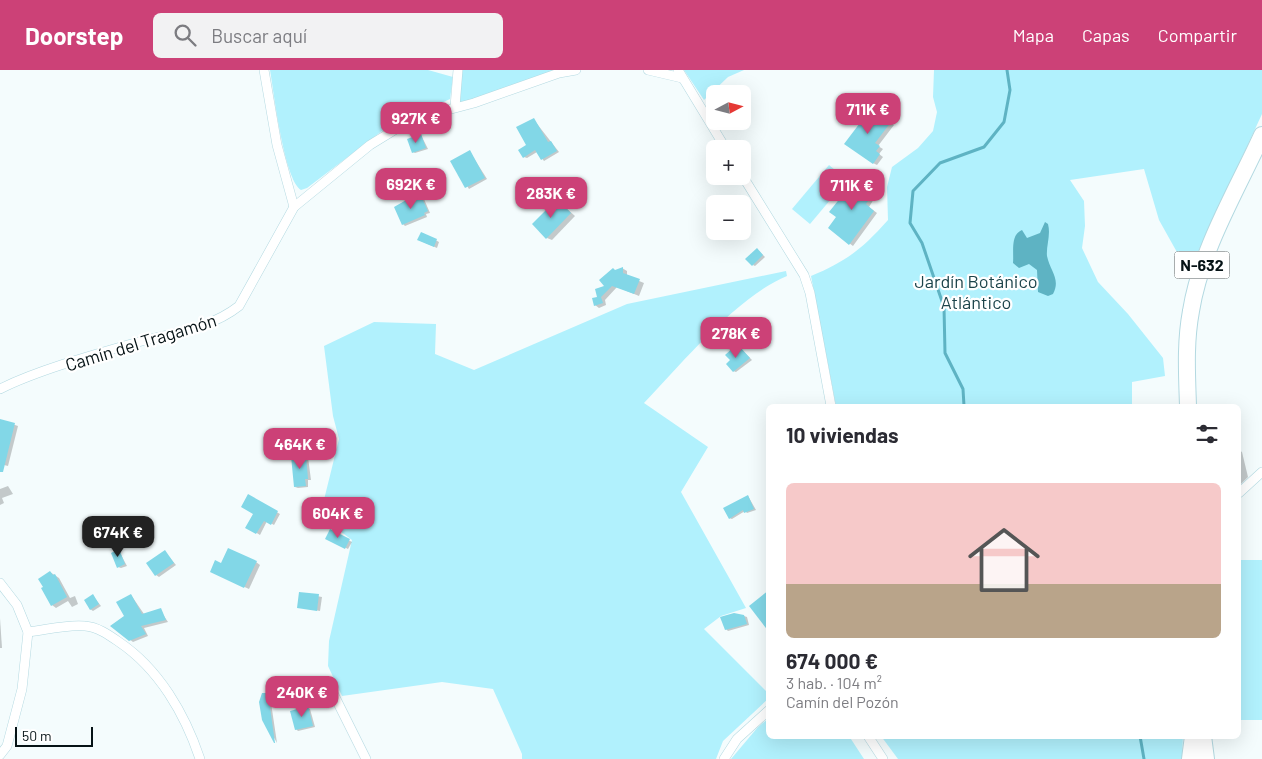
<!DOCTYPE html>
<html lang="es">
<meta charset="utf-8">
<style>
body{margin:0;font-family:Barlow,sans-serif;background:#f2f2f3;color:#2b2b33;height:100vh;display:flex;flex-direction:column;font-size:19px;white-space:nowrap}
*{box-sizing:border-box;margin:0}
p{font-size:16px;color:#7c7c81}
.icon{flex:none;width:28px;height:28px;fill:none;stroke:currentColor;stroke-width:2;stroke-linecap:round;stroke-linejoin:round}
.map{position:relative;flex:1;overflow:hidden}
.sheet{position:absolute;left:766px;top:334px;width:475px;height:335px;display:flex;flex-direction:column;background:#fff;border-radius:8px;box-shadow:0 5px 20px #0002}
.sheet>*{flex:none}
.needle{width:32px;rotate:83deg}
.buttons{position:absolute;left:706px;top:15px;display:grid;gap:10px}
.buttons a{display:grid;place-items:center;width:45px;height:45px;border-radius:8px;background:#fff;box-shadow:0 5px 20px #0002;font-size:25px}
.scale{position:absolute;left:15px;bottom:12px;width:78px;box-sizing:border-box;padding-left:5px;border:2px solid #061316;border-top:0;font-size:14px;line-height:18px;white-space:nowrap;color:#061316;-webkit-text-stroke:4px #fff;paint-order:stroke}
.price{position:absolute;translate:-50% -42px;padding:0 11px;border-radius:10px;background:#cc4177;color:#fff;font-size:16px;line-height:32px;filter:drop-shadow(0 1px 2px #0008)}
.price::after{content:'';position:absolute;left:50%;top:30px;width:15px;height:11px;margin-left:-8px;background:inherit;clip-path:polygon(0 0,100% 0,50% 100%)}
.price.active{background:#222;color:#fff}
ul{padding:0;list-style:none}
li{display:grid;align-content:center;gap:10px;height:265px;padding:0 20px}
li span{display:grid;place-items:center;height:155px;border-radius:8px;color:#555}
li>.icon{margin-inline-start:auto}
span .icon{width:90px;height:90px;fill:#fffc;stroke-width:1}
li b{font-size:21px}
h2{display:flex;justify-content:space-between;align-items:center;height:60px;padding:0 20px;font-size:21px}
header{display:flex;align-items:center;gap:30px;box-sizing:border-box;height:70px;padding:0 25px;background:#cc4177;color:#fff}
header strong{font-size:24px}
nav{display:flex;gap:28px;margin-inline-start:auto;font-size:18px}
.search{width:350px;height:45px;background:#f2f2f3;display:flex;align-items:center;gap:12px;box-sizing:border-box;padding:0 18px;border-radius:8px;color:#7c7c81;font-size:19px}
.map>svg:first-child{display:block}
.green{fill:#b1f1fd}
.water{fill:#5eb3c3}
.shadow{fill:#0003}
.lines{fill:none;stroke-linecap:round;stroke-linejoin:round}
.stream{stroke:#5eb3c3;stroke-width:3}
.building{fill:#82d7e7}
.street-casing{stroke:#b3d9e1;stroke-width:10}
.highway-casing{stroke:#b3d9e1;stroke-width:18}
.street{stroke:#fff;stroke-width:9}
.highway{stroke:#fff;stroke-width:16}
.labels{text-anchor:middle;stroke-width:4.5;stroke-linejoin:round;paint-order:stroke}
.shield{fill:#fff;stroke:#515a5c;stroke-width:1}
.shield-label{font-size:16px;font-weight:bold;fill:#061316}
.park-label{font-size:18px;fill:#1c444b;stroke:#fff}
.street-label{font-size:18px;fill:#061316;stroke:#fff}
</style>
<header>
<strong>Doorstep</strong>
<div class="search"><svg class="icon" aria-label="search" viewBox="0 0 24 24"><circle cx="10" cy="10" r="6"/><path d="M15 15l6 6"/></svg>Buscar aquí</div>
<nav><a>Mapa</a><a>Capas</a><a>Compartir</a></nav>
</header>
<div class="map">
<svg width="1262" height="689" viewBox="0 0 1262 689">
<rect width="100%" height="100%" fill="#f4fcfd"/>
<g class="green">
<path d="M 270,0 L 428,0 L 453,7 L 450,29 L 382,61 L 307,118 L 301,120 C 284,109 274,23 270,0 Z"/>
<polygon points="458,0 576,0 455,37"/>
<polygon points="684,0 744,0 728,7 704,30"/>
<path d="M 934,0 L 1262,0 L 1262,44 L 1193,193 L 1178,184 L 1159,150 L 1144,99 L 1070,110 L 1084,131 L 1085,156 L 1082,178 L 1098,212 L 1128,244 L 1163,288 L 1165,306 L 1132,312 L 1132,336 L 836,336 L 811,206 C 847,191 862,179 888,150 L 887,117 L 892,97 L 918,78 L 933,61 L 937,42 L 933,27 Z"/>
<polygon points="829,95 847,110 810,154 792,139"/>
<path d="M 786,201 L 787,206 C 738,226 682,293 644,333 L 708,377 L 681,422 L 746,538 L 721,546 L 704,559 L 769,624 L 769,628 L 723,671 L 716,689 L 522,689 L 522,684 L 493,619 L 442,612 L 342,626 L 328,596 L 329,571 L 352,470 L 320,446 L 339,369 L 333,346 L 324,276 L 374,252 L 436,254 L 435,284 L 474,300 L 627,234 Z"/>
<rect x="1239" y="490" width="23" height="160"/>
<polygon points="769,648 769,666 849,666 864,689 731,689 758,657"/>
<polygon points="881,666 1183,666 1182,689 898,689"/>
</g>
<path class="water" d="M 1045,152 L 1048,154 C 1051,165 1046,176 1047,186 C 1050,201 1061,209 1053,224 L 1048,226 L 1038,222 L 1037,200 L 1029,194 L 1019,198 L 1013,193 C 1014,182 1010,165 1022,160 L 1027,168 L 1040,163 Z"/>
<g class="shadow">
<polygon points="876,41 894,55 878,76 883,79 879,84 883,87 877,95 873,93"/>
<polygon points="534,50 559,82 544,91 537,82 527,88 524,87"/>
<polygon points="421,65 428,79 415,83 413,82"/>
<polygon points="470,82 487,109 469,119 452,91"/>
<polygon points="857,108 877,124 869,137 877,143 853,176 829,158 838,147"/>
<polygon points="415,126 424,129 430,143 426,144 427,147 405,156 403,154"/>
<polygon points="557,130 575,146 552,170 547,168"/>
<polygon points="422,163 439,172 437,178 421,171"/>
<polygon points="759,181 765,187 755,196 753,195"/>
<polygon points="622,198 627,201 627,206 644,213 639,226 617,217 605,230 606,235 599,238 595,235 616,201"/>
<polygon points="740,278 752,290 736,302 733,301 738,281"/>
<polygon points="0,350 18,356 8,396 0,394"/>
<polygon points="1239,380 1242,382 1248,407 1239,416"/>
<polygon points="306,386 308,387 311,410 308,410 308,417 298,418 295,417"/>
<polygon points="8,416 13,424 2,428 4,433 0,435 0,419"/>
<polygon points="249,426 280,444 274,455 267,451 260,465 247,457 254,444"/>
<polygon points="748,426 756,440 747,443 745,441 732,449 729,448"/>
<polygon points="331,461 352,472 348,479 327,468"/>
<polygon points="119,481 127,496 121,498 118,497"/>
<polygon points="165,482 176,495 159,507 156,505"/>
<polygon points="256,492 260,495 249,519 216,504 222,495"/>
<polygon points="50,502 59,508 70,528 75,526 78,534 72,537 68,531 56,538 52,535"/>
<polygon points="300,523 322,527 320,541 298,537"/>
<polygon points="131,525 144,544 160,540 168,552 144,558 148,566 133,572 112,556 125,546"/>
<polygon points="93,526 101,536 93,541 90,539"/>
<polygon points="744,546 747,547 749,555 728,561 726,559"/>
<polygon points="0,548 2,578 0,578"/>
<polygon points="268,624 270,626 277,673 264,650"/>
<polygon points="308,638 310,639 315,657 298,661 296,659"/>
</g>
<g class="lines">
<g class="stream">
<polyline points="964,336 963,319 945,283 944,237 922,173 910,153 913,121 940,93 984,77 1004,52 1010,20 1007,0"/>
<polyline points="1140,666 1144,689"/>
</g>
</g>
<g class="building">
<polygon points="872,37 891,52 875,73 880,76 876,81 880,84 873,94 844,74"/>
<polygon points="534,48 548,72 551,71 557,81 541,90 535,80 523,88 518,80 526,75 516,57"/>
<polygon points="421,64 426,78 412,83 407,69"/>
<polygon points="470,80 485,108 465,118 450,91"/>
<polygon points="857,107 874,122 866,134 874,141 849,175 828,158 836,147 829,142"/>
<polygon points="415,125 416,128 421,126 428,141 424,143 425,145 402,155 394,137"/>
<polygon points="557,129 571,143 546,169 532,154"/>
<polygon points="421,162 437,169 434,177 417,170"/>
<polygon points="757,178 763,185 752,196 745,189"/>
<polygon points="623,197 623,203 640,209 634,224 612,216 601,227 603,233 594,236 592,228 597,227 595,219 604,216 599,210 613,198 615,200"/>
<polygon points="734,277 737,280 740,277 750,288 733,302 726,294 730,290 725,285"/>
<polygon points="0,349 15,353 3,402 0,402"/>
<polygon points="306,385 308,409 305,409 306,416 294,417 291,386"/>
<polygon points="248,424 278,441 271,455 264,451 256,464 245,458 253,444 241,437"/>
<polygon points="748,425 754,439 744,443 743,440 729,449 723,438"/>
<polygon points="330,459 350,469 345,479 325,469"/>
<polygon points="228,478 257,491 244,518 210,502 215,490 221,493"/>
<polygon points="119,479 125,494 117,498 111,483"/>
<polygon points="165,480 174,493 155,506 146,493"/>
<polygon points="50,501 53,505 55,504 67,527 51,536 41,518 43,517 38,509"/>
<polygon points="769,520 769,562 749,536"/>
<polygon points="299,522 319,524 317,541 297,538"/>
<polygon points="93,524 99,534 90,540 84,530"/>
<polygon points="131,524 142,544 161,538 166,550 141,556 146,564 129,571 110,556 124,546 116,532"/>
<polygon points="734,543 744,545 747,554 725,560 720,547"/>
<polygon points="262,623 268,623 275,673 274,673 262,650 259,632"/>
<polygon points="308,636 313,656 295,660 290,641"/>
</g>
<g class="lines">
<defs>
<g id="street">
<polyline points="264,0 277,75 294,137"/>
<polyline points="648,0 682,8"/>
<polyline points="678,0 726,79"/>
<polyline points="455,37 458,0"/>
<polyline points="742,105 804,205 810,223 831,336"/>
<path d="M 0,319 C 38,300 96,284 138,272 C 172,263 210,259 239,236 L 294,137 L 370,75 L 396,59 L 425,46 L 474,33 L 559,3 L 576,0"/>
<polyline points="1239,423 1262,402"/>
<polyline points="0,513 17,535 28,562 22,619 7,676 0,685"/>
<path d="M 28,562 C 46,560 67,554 85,556 C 98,557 109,565 119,572 C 159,599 185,644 200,689"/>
<polyline points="329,615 366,689"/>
<polyline points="868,666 883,689"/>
<polyline points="724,689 737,669 769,640"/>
</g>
<g id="highway">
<path d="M 1188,336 C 1187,304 1185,273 1191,241 C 1201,179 1236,122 1262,65"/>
<polyline points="1203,666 1206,689"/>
<polyline points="1190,689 1193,666"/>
</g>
</defs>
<use href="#street" class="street-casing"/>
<use href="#highway" class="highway-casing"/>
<use href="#street" class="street"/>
<use href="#highway" class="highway"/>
</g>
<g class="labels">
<rect class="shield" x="1174.5" y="181.5" width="55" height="27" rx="4"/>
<g class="shield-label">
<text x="1202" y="201">N-632</text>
</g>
<g class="park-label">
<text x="976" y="218">Jardín Botánico<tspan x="976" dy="21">Atlántico</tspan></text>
</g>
<g class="street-label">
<text transform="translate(141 273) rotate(-17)" y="6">Camín del Tragamón</text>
</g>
</g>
</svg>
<div class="buttons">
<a><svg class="needle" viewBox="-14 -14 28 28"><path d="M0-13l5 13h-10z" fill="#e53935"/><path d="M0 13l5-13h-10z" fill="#7c7c81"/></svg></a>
<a>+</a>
<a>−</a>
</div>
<div class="scale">50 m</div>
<b class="price" style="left:868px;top:65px">711K €</b>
<b class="price" style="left:416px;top:74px">927K €</b>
<b class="price" style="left:411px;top:140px">692K €</b>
<b class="price" style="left:852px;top:141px">711K €</b>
<b class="price" style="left:551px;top:149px">283K €</b>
<b class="price" style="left:736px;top:289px">278K €</b>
<b class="price" style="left:300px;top:400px">464K €</b>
<b class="price" style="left:338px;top:469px">604K €</b>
<b class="price active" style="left:118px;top:488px">674K €</b>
<b class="price" style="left:302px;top:648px">240K €</b>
<section class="sheet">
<h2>10 viviendas<svg class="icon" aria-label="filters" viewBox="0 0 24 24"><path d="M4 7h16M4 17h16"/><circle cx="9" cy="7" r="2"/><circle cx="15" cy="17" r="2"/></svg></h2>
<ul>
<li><span style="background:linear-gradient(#f6c9c9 65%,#b9a48a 0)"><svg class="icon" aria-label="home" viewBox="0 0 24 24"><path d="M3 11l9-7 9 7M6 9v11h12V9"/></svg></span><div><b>674 000 €</b><p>3 hab. · 104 m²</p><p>Camín del Pozón</p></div></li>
</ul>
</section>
</div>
